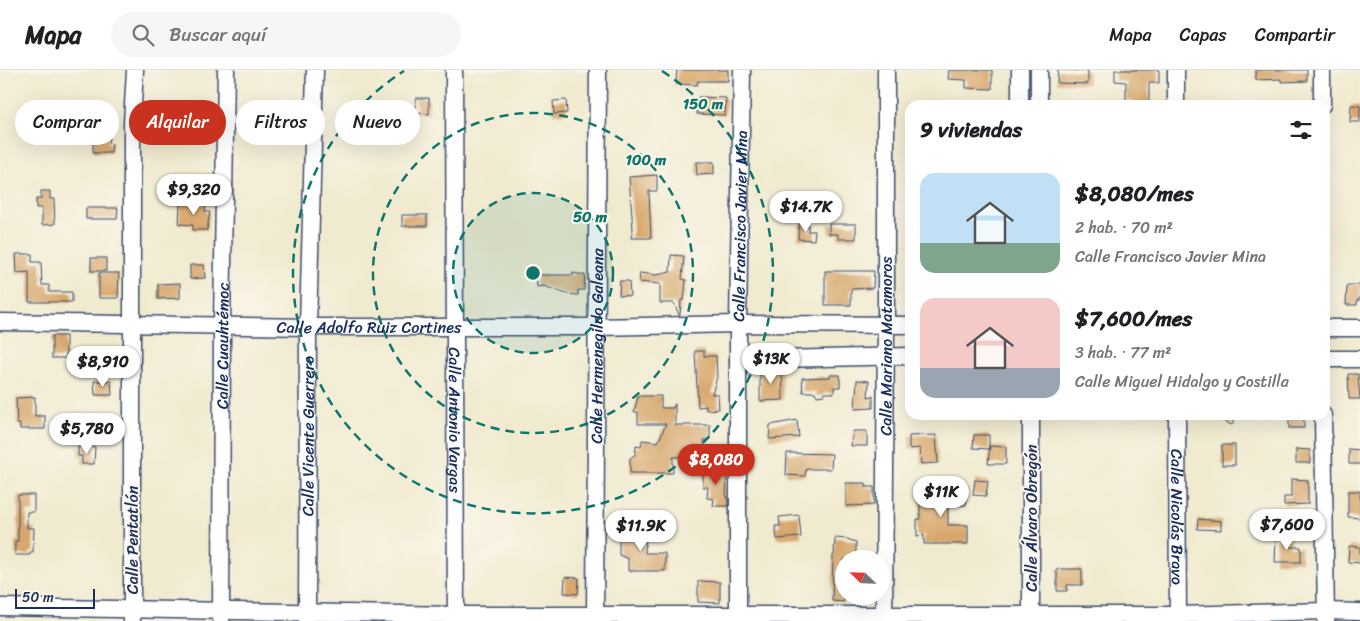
<!DOCTYPE html>
<html lang="es">
<meta charset="utf-8">
<style>
body{margin:0;font-family:Sriracha,sans-serif;background:#f6f6f6;color:#202124;height:100vh;display:flex;flex-direction:column;font-size:19px;white-space:nowrap}
*{box-sizing:border-box;margin:0}
p{font-size:16px;color:#757577}
.icon{flex:none;width:28px;height:28px;fill:none;stroke:currentColor;stroke-width:2;stroke-linecap:round;stroke-linejoin:round}
.map{position:relative;flex:1;overflow:hidden}
.details{position:absolute;left:905px;top:30px;width:425px;height:320px;display:flex;flex-direction:column;background:#fff;border-radius:15px;box-shadow:0 5px 20px #0002}
.details>*{flex:none}
.hud{position:absolute;left:15px;top:30px;width:475px;height:45px;display:flex;gap:10px}
.needle{width:32px;rotate:293deg}
.fabs{position:absolute;left:835px;top:480px;display:grid;gap:10px}
.fabs a{display:grid;place-items:center;width:55px;height:55px;border-radius:50%;background:#fff;box-shadow:0 5px 20px #0002;font-size:25px}
.scale{position:absolute;left:15px;bottom:12px;width:80px;box-sizing:border-box;padding-left:5px;border:2px solid #1b2f5e;border-top:0;font-size:14px;line-height:18px;white-space:nowrap;color:#1b2f5e;-webkit-text-stroke:4px #fbf7ec;paint-order:stroke}
.price{position:absolute;translate:-50% -42px;padding:0 11px;border-radius:18px;background:#fff;color:#222;font-size:16px;line-height:32px;filter:drop-shadow(0 1px 2px #0008)}
.price::after{content:'';position:absolute;left:50%;top:30px;width:15px;height:11px;margin-left:-8px;background:inherit;clip-path:polygon(0 0,100% 0,50% 100%)}
.price.current{background:#c8321e;color:#fff}
ul{padding:0;list-style:none}
li{display:flex;align-items:center;gap:15px;height:125px;padding:0 15px}
li span{display:grid;place-items:center;flex:none;width:140px;height:100px;border-radius:15px;color:#555}
li>.icon{margin-inline-start:auto}
span .icon{width:60px;height:60px;fill:#fffc;stroke-width:1}
li b{font-size:21px}
h2{display:flex;justify-content:space-between;align-items:center;height:60px;padding:0 15px;font-size:21px}
.pill{padding:0 18px;border-radius:22px;background:#fff;box-shadow:0 5px 20px #0002;font-size:18px;line-height:45px}
.pill.current{background:#c8321e;color:#fff}
header{display:flex;align-items:center;gap:30px;box-sizing:border-box;height:70px;padding:0 25px;background:#fff;border-bottom:1px solid #e0e0e0}
header strong{font-size:24px}
nav{display:flex;gap:28px;margin-inline-start:auto;font-size:18px}
.search{width:350px;height:45px;background:#f6f6f6;display:flex;align-items:center;gap:12px;box-sizing:border-box;padding:0 18px;border-radius:28px;color:#757577;font-size:19px}
.map>svg:first-child{display:block}
.building{fill:#d7a76d}
.lines{fill:none;stroke-linecap:round;stroke-linejoin:round}
.minor-casing{stroke:#3b4b6f;stroke-width:19}
.minor{stroke:#fff;stroke-width:16}
.ring{fill:none;stroke:#0f766e;stroke-width:2.5;stroke-dasharray:9 6}
.labels{text-anchor:middle;stroke-width:4;stroke-linejoin:round;paint-order:stroke}
.street-label{font-size:16px;fill:#1b2f5e;stroke:#fbf7ec}
.centre{fill:#0f766e;stroke:#fbf7ec;stroke-width:2.5}
.ring-label{font-size:15px;text-anchor:middle;font-weight:bold;fill:#0f766e;stroke:#fbf7ec;stroke-width:4;stroke-linejoin:round;paint-order:stroke}
</style>
<header>
<strong>Mapa</strong>
<div class="search"><svg class="icon" aria-label="search" viewBox="0 0 24 24"><circle cx="10" cy="10" r="6"/><path d="M15 15l6 6"/></svg>Buscar aquí</div>
<nav><a>Mapa</a><a>Capas</a><a>Compartir</a></nav>
</header>
<div class="map">
<svg width="1360" height="551" viewBox="0 0 1360 551">
<rect width="100%" height="100%" fill="#fbf7ec"/>
<filter id="ink" filterUnits="userSpaceOnUse"><feTurbulence type="fractalNoise" baseFrequency=".02" numOctaves="2"/><feDisplacementMap in="SourceGraphic" scale="10" xChannelSelector="R" yChannelSelector="G"/><feConvolveMatrix kernelMatrix="1 2 1 2 8 2 1 2 1" color-interpolation-filters="sRGB"/></filter>
<filter id="wash" filterUnits="userSpaceOnUse"><feTurbulence type="fractalNoise" baseFrequency=".0096" numOctaves="4" result="noise"/><feDisplacementMap in="SourceGraphic" scale="20" xChannelSelector="R" yChannelSelector="G"/><feGaussianBlur stdDeviation="1.12" result="paint"/><feColorMatrix in="noise" values="0 0 0 0 0 0 0 0 0 0 0 0 0 0 0 0 0 1.4 0 .05"/><feComposite in="paint" operator="in"/></filter>
<g filter="url(#wash)">
<rect width="100%" height="100%" fill="#f0eacf"/>
<g id="blocks">
<g class="building">
<polygon points="677,0 728,0 728,11 698,11 697,15 676,14"/>
<polygon points="949,0 992,0 992,19 966,18 966,10 948,9"/>
<polygon points="1058,0 1088,1 1088,14 1057,13"/>
<polygon points="1115,0 1159,0 1159,13 1149,13 1149,35 1131,35 1131,30 1126,30 1126,12 1115,11"/>
<polygon points="1256,0 1307,0 1307,11 1281,12 1281,9 1256,10"/>
<polygon points="698,27 726,28 725,45 697,44"/>
<polygon points="416,28 429,28 429,44 416,43"/>
<polygon points="566,30 567,43 554,44 553,31"/>
<polygon points="1351,35 1360,36 1360,52 1350,52"/>
<polygon points="164,37 181,37 180,62 163,61"/>
<polygon points="393,44 405,45 405,54 392,53"/>
<polygon points="103,57 103,67 109,67 108,73 112,74 111,83 93,83 93,58"/>
<polygon points="696,92 714,92 714,104 697,105"/>
<polygon points="657,105 657,121 649,121 651,168 631,168 633,159 629,107"/>
<polygon points="41,121 50,121 50,129 54,129 55,154 42,155 42,138 36,138 36,129 41,129"/>
<polygon points="180,133 206,134 205,142 210,142 207,160 193,160 193,155 179,154"/>
<polygon points="86,138 118,138 117,149 86,149"/>
<rect x="402" y="145" width="25" height="11"/>
<polygon points="799,154 808,154 808,161 815,161 814,170 798,169"/>
<polygon points="829,154 856,154 856,169 838,169 838,164 829,164"/>
<polygon points="16,184 32,184 32,192 41,192 42,215 49,215 49,222 72,222 72,232 29,232 29,202 17,203"/>
<polygon points="671,185 684,186 682,209 686,210 684,230 681,230 680,245 679,245 674,233 660,233 660,214 639,212 640,203 657,205 670,202"/>
<rect x="91" y="188" width="15" height="13"/>
<polygon points="190,195 204,195 205,208 190,209"/>
<polygon points="825,201 874,201 873,218 851,219 851,235 825,235"/>
<polygon points="99,203 119,203 118,228 99,228"/>
<polygon points="573,203 585,205 584,220 578,220 578,225 567,224 544,216 537,217 536,205 573,205"/>
<polygon points="620,211 629,211 630,226 619,225"/>
<polygon points="180,213 180,228 158,229 158,214"/>
<polygon points="1347,215 1360,215 1360,230 1357,230 1357,235 1346,235"/>
<rect x="52" y="266" width="14" height="22"/>
<polygon points="695,281 704,281 704,286 716,286 717,307 712,324 718,324 719,339 706,340 706,336 698,337"/>
<polygon points="760,299 782,299 783,330 760,331"/>
<polygon points="1348,304 1358,304 1360,329 1349,329"/>
<polygon points="830,305 840,305 840,317 834,317 834,323 824,323 824,325 817,326 815,322 803,322 802,308 830,307"/>
<polygon points="857,310 869,311 868,327 873,326 873,338 855,339"/>
<polygon points="94,311 111,311 112,325 95,325"/>
<polygon points="638,326 661,326 661,338 673,338 675,334 675,355 710,355 710,370 704,370 705,386 673,387 673,403 630,403 630,388 635,385 636,376 641,377 642,370 658,372 666,354 638,354 638,342 634,342"/>
<polygon points="35,327 35,346 45,346 45,359 20,359 20,354 17,354 16,328"/>
<polygon points="1209,345 1236,345 1232,355"/>
<rect x="1289" y="345" width="15" height="13"/>
<polygon points="797,350 799,367 769,369 770,355"/>
<polygon points="853,361 867,361 867,376 851,376"/>
<polygon points="936,365 938,393 921,394 920,378 909,379 909,366"/>
<polygon points="974,365 989,365 989,379 973,378"/>
<rect x="1222" y="375" width="13" height="20"/>
<polygon points="990,376 1006,377 1006,394 988,394"/>
<polygon points="78,377 95,377 94,394 82,394 82,386 78,386"/>
<polygon points="1296,379 1310,380 1310,393 1296,393"/>
<polygon points="1349,379 1360,380 1360,394 1349,394"/>
<polygon points="787,383 832,384 831,399 806,399 805,406 786,405"/>
<polygon points="703,399 727,400 726,427 728,428 728,436 713,436 714,429 707,428 708,417 703,417"/>
<polygon points="1291,409 1308,410 1308,434 1284,435 1284,427 1291,427"/>
<polygon points="975,410 988,411 986,426 973,425"/>
<polygon points="846,413 866,413 866,417 874,417 874,435 846,436"/>
<polygon points="967,419 966,435 948,436 948,455 968,455 968,474 924,474 924,465 917,466 917,449 920,449 920,424 932,424 932,420"/>
<polygon points="1348,421 1360,421 1360,448 1348,447"/>
<polygon points="18,425 34,425 34,442 27,442 27,458 34,458 33,482 30,482 30,485 15,485 15,471 18,471"/>
<polygon points="799,445 801,467 777,469 775,456 780,456 779,447"/>
<polygon points="1198,449 1221,451 1221,460 1197,459"/>
<polygon points="636,451 647,452 645,483 665,483 665,501 628,501 628,489 619,485 619,469 634,469"/>
<polygon points="835,468 847,469 856,472 856,489 844,489 844,532 832,531 833,485 834,485"/>
<polygon points="1276,468 1291,468 1290,477 1301,477 1301,492 1275,492"/>
<polygon points="1349,476 1360,477 1360,493 1348,492"/>
<polygon points="1057,499 1082,499 1082,515 1067,515 1067,521 1057,521"/>
<polygon points="565,507 579,508 578,524 564,523"/>
<polygon points="698,511 720,512 720,533 698,532"/>
</g>
</g>
</g>
<g filter="url(#ink)">
<use href="#blocks" fill-opacity="0" stroke="#3b4b6f" stroke-width="1"/>
<g class="lines">
<defs>
<g id="minor">
<path id="s1" d="M 454,0 L 456,551"/>
<polyline points="1020,0 1020,35"/>
<polyline points="1039,0 1039,35"/>
<polyline points="1176,0 1176,35"/>
<polyline points="1322,0 1322,35"/>
<path id="s2" d="M 0,252 L 308,257 L 595,257 L 738,254 L 910,255"/>
<polyline points="1325,258 1360,258"/>
<polyline points="1325,289 1360,289"/>
<polyline points="738,290 910,286"/>
<path id="s3" d="M 1177,345 L 1178,551"/>
<polyline points="1323,345 1326,551"/>
<polyline points="0,537 456,545 1178,545 1326,541 1360,542"/>
<polyline points="132,551 132,53 135,0"/>
<path id="s4" d="M 221,551 L 222,255 L 226,0"/>
<path id="s5" d="M 307,551 L 308,257 L 315,0"/>
<path id="s6" d="M 595,551 L 598,0"/>
<path id="s7" d="M 738,551 L 738,254 L 742,0"/>
<path id="s8" d="M 884,551 L 886,255 L 886,0"/>
<polyline points="1031,551 1031,345"/>
</g>
</defs>
<use href="#minor" class="minor-casing"/>
<use href="#minor" class="minor"/>
</g>
</g>
<circle cx="533" cy="203" r="80" fill="#0f766e" fill-opacity=".12"/>
<g class="ring">
<circle cx="533" cy="203" r="80"/>
<circle cx="533" cy="203" r="160"/>
<path d="M662 1A240 240 0 1 1 404 1"/>
</g>
<g class="labels">
<g class="street-label">
<text dy="6" stroke="none"><textPath href="#s7" startOffset="395">Calle Francisco Javier Mina</textPath></text>
<text dy="6" stroke="none"><textPath href="#s2" startOffset="369">Calle Adolfo Ruiz Cortines</textPath></text>
<text dy="6" stroke="none"><textPath href="#s4" startOffset="275">Calle Cuauhtémoc</textPath></text>
<text dy="6" stroke="none"><textPath href="#s6" startOffset="275">Calle Hermenegildo Galeana</textPath></text>
<text dy="6" stroke="none"><textPath href="#s8" startOffset="275">Calle Mariano Matamoros</textPath></text>
<text dy="6" stroke="none"><textPath href="#s1" startOffset="350">Calle Antonio Vargas</textPath></text>
<text dy="6" stroke="none"><textPath href="#s5" startOffset="185">Calle Vicente Guerrero</textPath></text>
<text transform="translate(1031 448) rotate(-90)" y="6">Calle Álvaro Obregón</text>
<text dy="6" stroke="none"><textPath href="#s3" startOffset="102">Calle Nicolás Bravo</textPath></text>
<text transform="translate(132 470) rotate(-90)" y="6">Calle Pentatlón</text>
</g>
</g>
<circle cx="533" cy="203" r="8" class="centre"/>
<g class="ring-label">
<text x="703" y="39">150 m</text>
<text x="646" y="95">100 m</text>
<text x="590" y="152">50 m</text>
</g>
</svg>
<div class="fabs">
<a><svg class="needle" viewBox="-14 -14 28 28"><path d="M0-13l5 13h-10z" fill="#e53935"/><path d="M0 13l5-13h-10z" fill="#757577"/></svg></a>
</div>
<div class="scale">50 m</div>
<b class="price" style="left:194px;top:146px">$9,320</b>
<b class="price" style="left:806px;top:163px">$14.7K</b>
<b class="price" style="left:771px;top:315px">$13K</b>
<b class="price" style="left:103px;top:318px">$8,910</b>
<b class="price" style="left:87px;top:385px">$5,780</b>
<b class="price current" style="left:716px;top:416px">$8,080</b>
<b class="price" style="left:941px;top:448px">$11K</b>
<b class="price" style="left:1287px;top:481px">$7,600</b>
<b class="price" style="left:641px;top:482px">$11.9K</b>
<div class="hud">
<a class="pill">Comprar</a>
<a class="pill current">Alquilar</a>
<a class="pill">Filtros</a>
<a class="pill">Nuevo</a>
</div>
<section class="details">
<h2>9 viviendas<svg class="icon" aria-label="filters" viewBox="0 0 24 24"><path d="M4 7h16M4 17h16"/><circle cx="9" cy="7" r="2"/><circle cx="15" cy="17" r="2"/></svg></h2>
<ul>
<li><span style="background:linear-gradient(#bfe0f5 70%,#7fa58c 0)"><svg class="icon" aria-label="home" viewBox="0 0 24 24"><path d="M3 11l9-7 9 7M6 9v11h12V9"/></svg></span><div><b>$8,080/mes</b><p>2 hab. · 70 m²</p><p>Calle Francisco Javier Mina</p></div></li>
<li><span style="background:linear-gradient(#f6c9c9 70%,#9aa5b1 0)"><svg class="icon" aria-label="home" viewBox="0 0 24 24"><path d="M3 11l9-7 9 7M6 9v11h12V9"/></svg></span><div><b>$7,600/mes</b><p>3 hab. · 77 m²</p><p>Calle Miguel Hidalgo y Costilla</p></div></li>
</ul>
</section>
</div>
